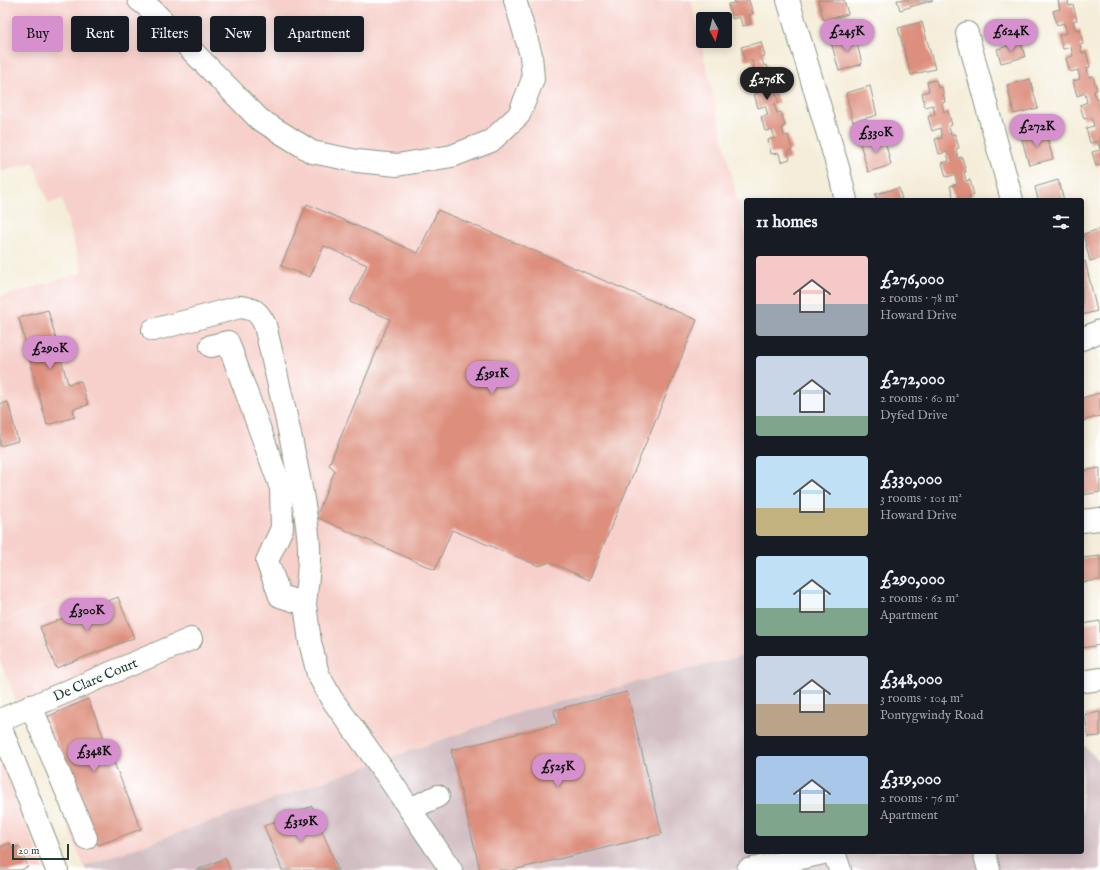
<!DOCTYPE html>
<meta charset="utf-8">
<style>
body{margin:0;font-family:"IM FELL English",serif;background:#242831;color:#f1f3f6;height:100vh;display:flex;flex-direction:column;font-size:15px;white-space:nowrap}
*{box-sizing:border-box;margin:0}
p{font-size:13px;color:#9ea1a6}
.icon{flex:none;width:22px;height:22px;fill:none;stroke:currentColor;stroke-width:2;stroke-linecap:round;stroke-linejoin:round}
.map{position:relative;flex:1;overflow:hidden}
.drawer{position:absolute;left:744px;top:198px;width:340px;height:656px;display:flex;flex-direction:column;background:#171b24;border-radius:4px;box-shadow:0 2px 10px #0003}
.drawer>*{flex:none}
.top-card{position:absolute;left:12px;top:16px;width:380px;height:36px;display:flex;gap:8px}
.needle{width:26px;rotate:173deg}
.buttons{position:absolute;left:696px;top:12px;display:grid;gap:8px}
.buttons a{display:grid;place-items:center;width:36px;height:36px;border-radius:4px;background:#171b24;box-shadow:0 2px 10px #0003;font-size:20px}
.scale{position:absolute;left:12px;bottom:10px;width:57px;box-sizing:border-box;padding-left:4px;border:2px solid #1f3d34;border-top:0;font-size:11px;line-height:14px;white-space:nowrap;color:#1f3d34;-webkit-text-stroke:3px #fff;paint-order:stroke}
.price{position:absolute;translate:-50% -34px;padding:0 9px;border-radius:14px;background:#d690ce;color:#111;font-size:13px;line-height:26px;filter:drop-shadow(0 1px 2px #0008)}
.price::after{content:'';position:absolute;left:50%;top:24px;width:12px;height:9px;margin-left:-6px;background:inherit;clip-path:polygon(0 0,100% 0,50% 100%)}
.price.active{background:#222;color:#fff}
ul{padding:0;list-style:none}
li{display:flex;align-items:center;gap:12px;height:100px;padding:0 12px}
li span{display:grid;place-items:center;flex:none;width:112px;height:80px;border-radius:4px;color:#555}
li>.icon{margin-inline-start:auto}
span .icon{width:48px;height:48px;fill:#fffc;stroke-width:1}
li b{font-size:17px}
h2{display:flex;justify-content:space-between;align-items:center;height:48px;padding:0 12px;font-size:17px}
.chip{padding:0 14px;border-radius:4px;background:#171b24;box-shadow:0 2px 10px #0003;font-size:14px;line-height:36px}
.chip.active{background:#d690ce;color:#111}
.map>svg:first-child{display:block}
.built{fill:#f7d0cb}
.industrial{fill:#d2bec2}
.building{fill:#dd8e7d}
.lines{fill:none;stroke-linecap:round;stroke-linejoin:round}
.minor-casing{stroke:#8a9586;stroke-width:24}
.minor{stroke:#fff;stroke-width:22}
.labels{text-anchor:middle;stroke-width:4;stroke-linejoin:round;paint-order:stroke}
.street-label{font-size:14px;fill:#1f3d34;stroke:#fff}
</style>
<div class="map">
<svg width="1100" height="870" viewBox="0 0 1100 870">
<rect width="100%" height="100%" fill="#fff"/>
<filter id="ink" filterUnits="userSpaceOnUse"><feTurbulence type="fractalNoise" baseFrequency=".025" numOctaves="2"/><feDisplacementMap in="SourceGraphic" scale="8" xChannelSelector="R" yChannelSelector="G"/><feConvolveMatrix kernelMatrix="1 2 1 2 8 2 1 2 1" color-interpolation-filters="sRGB"/></filter>
<filter id="wash" filterUnits="userSpaceOnUse"><feTurbulence type="fractalNoise" baseFrequency=".012" numOctaves="4" result="noise"/><feDisplacementMap in="SourceGraphic" scale="16" xChannelSelector="R" yChannelSelector="G"/><feGaussianBlur stdDeviation="0.9" result="paint"/><feColorMatrix in="noise" values="0 0 0 0 0 0 0 0 0 0 0 0 0 0 0 0 0 1.4 0 .05"/><feComposite in="paint" operator="in"/></filter>
<g filter="url(#wash)">
<rect width="100%" height="100%" fill="#f5edd9"/>
<g class="built">
<polygon points="0,0 691,0 746,238 746,655 526,710 84,866 0,661 0,622 150,570 0,621 0,399 5,397 0,373 0,297 82,273 62,199 49,204 33,162 0,172"/>
<polygon points="0,755 17,799 44,870 0,870"/>
</g>
<polygon class="industrial" points="746,655 746,852 1082,852 1082,743 1100,762 1100,870 86,870 84,866 526,710"/>
<g id="blocks">
<g class="building">
<polygon points="734,0 749,0 753,14 749,15 751,24 742,26 740,17 732,19 728,4 735,3"/>
<polygon points="818,0 844,0 848,14 824,20"/>
<polygon points="897,0 933,0 900,10"/>
<polygon points="1058,0 1068,0 1069,6 1073,5 1077,20 1073,21 1076,30 1080,29 1083,44 1080,45 1082,53 1086,52 1090,67 1087,68 1089,77 1093,76 1097,90 1094,91 1096,100 1100,99 1100,149 1097,141 1090,143 1086,128 1094,126 1091,117 1084,119 1080,105 1087,102 1085,93 1077,96 1073,81 1080,79 1078,70 1070,72 1066,58 1073,56 1071,47 1063,49 1059,35 1067,33 1064,23 1057,25 1053,11 1060,9"/>
<polygon points="922,22 935,69 911,75 898,28"/>
<polygon points="855,35 862,64 839,71 831,42"/>
<polygon points="761,42 765,56 761,57 764,66 767,65 771,80 767,81 770,90 774,88 779,103 774,104 777,113 781,112 785,126 782,127 784,136 788,135 792,150 788,151 790,159 781,162 779,153 771,154 768,140 775,138 772,130 765,131 761,117 768,115 765,106 758,108 754,94 761,92 758,83 751,85 747,70 754,68 752,60 745,61 741,47"/>
<polygon points="1021,43 1025,57 1001,63 997,49"/>
<polygon points="1030,79 1038,108 1014,114 1007,85"/>
<polygon points="936,80 938,88 942,87 945,102 942,103 944,112 948,111 952,125 949,126 951,135 955,134 959,148 956,149 958,158 962,157 966,172 964,172 966,181 970,180 974,195 969,196 970,200 960,200 960,198 954,200 950,186 957,184 955,175 946,177 942,163 949,161 947,152 939,154 935,139 942,138 940,128 932,131 928,117 935,114 933,105 925,107 922,93 929,91 927,82"/>
<polygon points="870,86 877,115 853,122 846,93"/>
<polygon points="1045,130 1053,159 1029,165 1021,136"/>
<polygon points="884,136 891,165 868,172 860,143"/>
<polygon points="1100,150 1100,165 1096,166 1092,152"/>
<polygon points="1058,180 1064,200 1038,200 1035,187"/>
<polygon points="899,188 902,200 877,200 875,194"/>
<polygon points="307,204 418,253 438,210 697,320 589,580 550,562 539,566 452,530 435,570 316,517 335,470 329,465 390,319 350,302 367,265 324,246 310,277 281,266"/>
<polygon points="1100,229 1100,258 1090,261 1083,234"/>
<polygon points="1085,261 1097,311 1082,315 1082,262"/>
<polygon points="48,310 68,384 81,381 88,405 73,409 75,417 47,425 19,318"/>
<polygon points="1100,393 1100,416 1082,421 1082,398"/>
<polygon points="8,402 18,441 0,446 0,404"/>
<polygon points="1100,468 1100,492 1082,495 1082,471"/>
<polygon points="1100,556 1100,580 1082,582 1082,558"/>
<polygon points="118,597 134,638 56,668 40,627"/>
<polygon points="1100,621 1100,645 1082,648 1082,624"/>
<polygon points="627,692 662,834 513,870 480,870 451,750 557,724 554,710"/>
<polygon points="88,699 141,829 98,845 47,717"/>
<polygon points="1100,712 1100,736 1088,737 1085,715"/>
<polygon points="312,806 338,870 282,870 264,826"/>
<polygon points="10,843 13,849 19,846 28,867 20,870 0,870 0,847"/>
<polygon points="225,858 230,870 197,870"/>
</g>
</g>
</g>
<g filter="url(#ink)">
<use href="#blocks" fill-opacity="0" stroke="#8a9586" stroke-width="1"/>
<g class="lines">
<defs>
<g id="minor">
<polyline points="139,0 152,10 259,119 312,152 357,161 397,165 452,156 491,141 519,115 533,79 531,55 515,0"/>
<polyline points="788,0 839,171 846,200"/>
<polyline points="967,33 1012,200"/>
<path d="M 153,330 L 240,307 C 255,309 258,311 265,325 C 277,378 290,430 300,483 C 304,504 308,525 309,547 C 310,566 307,585 305,604"/>
<polyline points="1082,339 1100,331"/>
<polyline points="211,346 228,342 281,488 282,528 267,561 280,596 305,604 310,642 318,674 331,698 386,774 451,870"/>
<polyline points="1082,521 1100,519"/>
<polyline points="1087,681 1100,679"/>
<polyline points="31,706 86,838"/>
<polyline points="0,720 191,639"/>
<polyline points="0,726 57,870"/>
<polyline points="410,809 438,796"/>
<polyline points="834,852 840,870"/>
<polyline points="984,852 989,870"/>
<polyline points="748,870 828,852"/>
</g>
</defs>
<use href="#minor" class="minor-casing"/>
<use href="#minor" class="minor"/>
</g>
</g>
<g class="labels">
<g class="street-label">
<text transform="translate(95 679) rotate(-23)" y="5">De Clare Court</text>
</g>
</g>
</svg>
<div class="buttons">
<a><svg class="needle" viewBox="-14 -14 28 28"><path d="M0-13l5 13h-10z" fill="#e53935"/><path d="M0 13l5-13h-10z" fill="#9ea1a6"/></svg></a>
</div>
<div class="scale">20 m</div>
<b class="price" style="left:847px;top:53px">£245K</b>
<b class="price" style="left:1011px;top:53px">£624K</b>
<b class="price active" style="left:767px;top:101px">£276K</b>
<b class="price" style="left:1037px;top:148px">£272K</b>
<b class="price" style="left:876px;top:154px">£330K</b>
<b class="price" style="left:50px;top:370px">£290K</b>
<b class="price" style="left:492px;top:395px">£391K</b>
<b class="price" style="left:87px;top:632px">£300K</b>
<b class="price" style="left:94px;top:773px">£348K</b>
<b class="price" style="left:558px;top:788px">£525K</b>
<b class="price" style="left:301px;top:843px">£319K</b>
<div class="top-card">
<a class="chip active">Buy</a>
<a class="chip">Rent</a>
<a class="chip">Filters</a>
<a class="chip">New</a>
<a class="chip">Apartment</a>
</div>
<section class="drawer">
<h2>11 homes<svg class="icon" aria-label="filters" viewBox="0 0 24 24"><path d="M4 7h16M4 17h16"/><circle cx="9" cy="7" r="2"/><circle cx="15" cy="17" r="2"/></svg></h2>
<ul>
<li><span style="background:linear-gradient(#f6c9c9 60%,#9aa5b1 0)"><svg class="icon" aria-label="home" viewBox="0 0 24 24"><path d="M3 11l9-7 9 7M6 9v11h12V9"/></svg></span><div><b>£276,000</b><p>2 rooms · 78 m²</p><p>Howard Drive</p></div></li>
<li><span style="background:linear-gradient(#c9d6e8 75%,#7fa58c 0)"><svg class="icon" aria-label="home" viewBox="0 0 24 24"><path d="M3 11l9-7 9 7M6 9v11h12V9"/></svg></span><div><b>£272,000</b><p>2 rooms · 60 m²</p><p>Dyfed Drive</p></div></li>
<li><span style="background:linear-gradient(#bfe0f5 65%,#c2b280 0)"><svg class="icon" aria-label="home" viewBox="0 0 24 24"><path d="M3 11l9-7 9 7M6 9v11h12V9"/></svg></span><div><b>£330,000</b><p>3 rooms · 101 m²</p><p>Howard Drive</p></div></li>
<li><span style="background:linear-gradient(#bfe0f5 65%,#7fa58c 0)"><svg class="icon" aria-label="home" viewBox="0 0 24 24"><path d="M3 11l9-7 9 7M6 9v11h12V9"/></svg></span><div><b>£290,000</b><p>2 rooms · 62 m²</p><p>Apartment</p></div></li>
<li><span style="background:linear-gradient(#c9d6e8 60%,#b9a48a 0)"><svg class="icon" aria-label="home" viewBox="0 0 24 24"><path d="M3 11l9-7 9 7M6 9v11h12V9"/></svg></span><div><b>£348,000</b><p>3 rooms · 104 m²</p><p>Pontygwindy Road</p></div></li>
<li><span style="background:linear-gradient(#a9c7e8 60%,#7fa58c 0)"><svg class="icon" aria-label="home" viewBox="0 0 24 24"><path d="M3 11l9-7 9 7M6 9v11h12V9"/></svg></span><div><b>£319,000</b><p>2 rooms · 76 m²</p><p>Apartment</p></div></li>
</ul>
</section>
</div>
